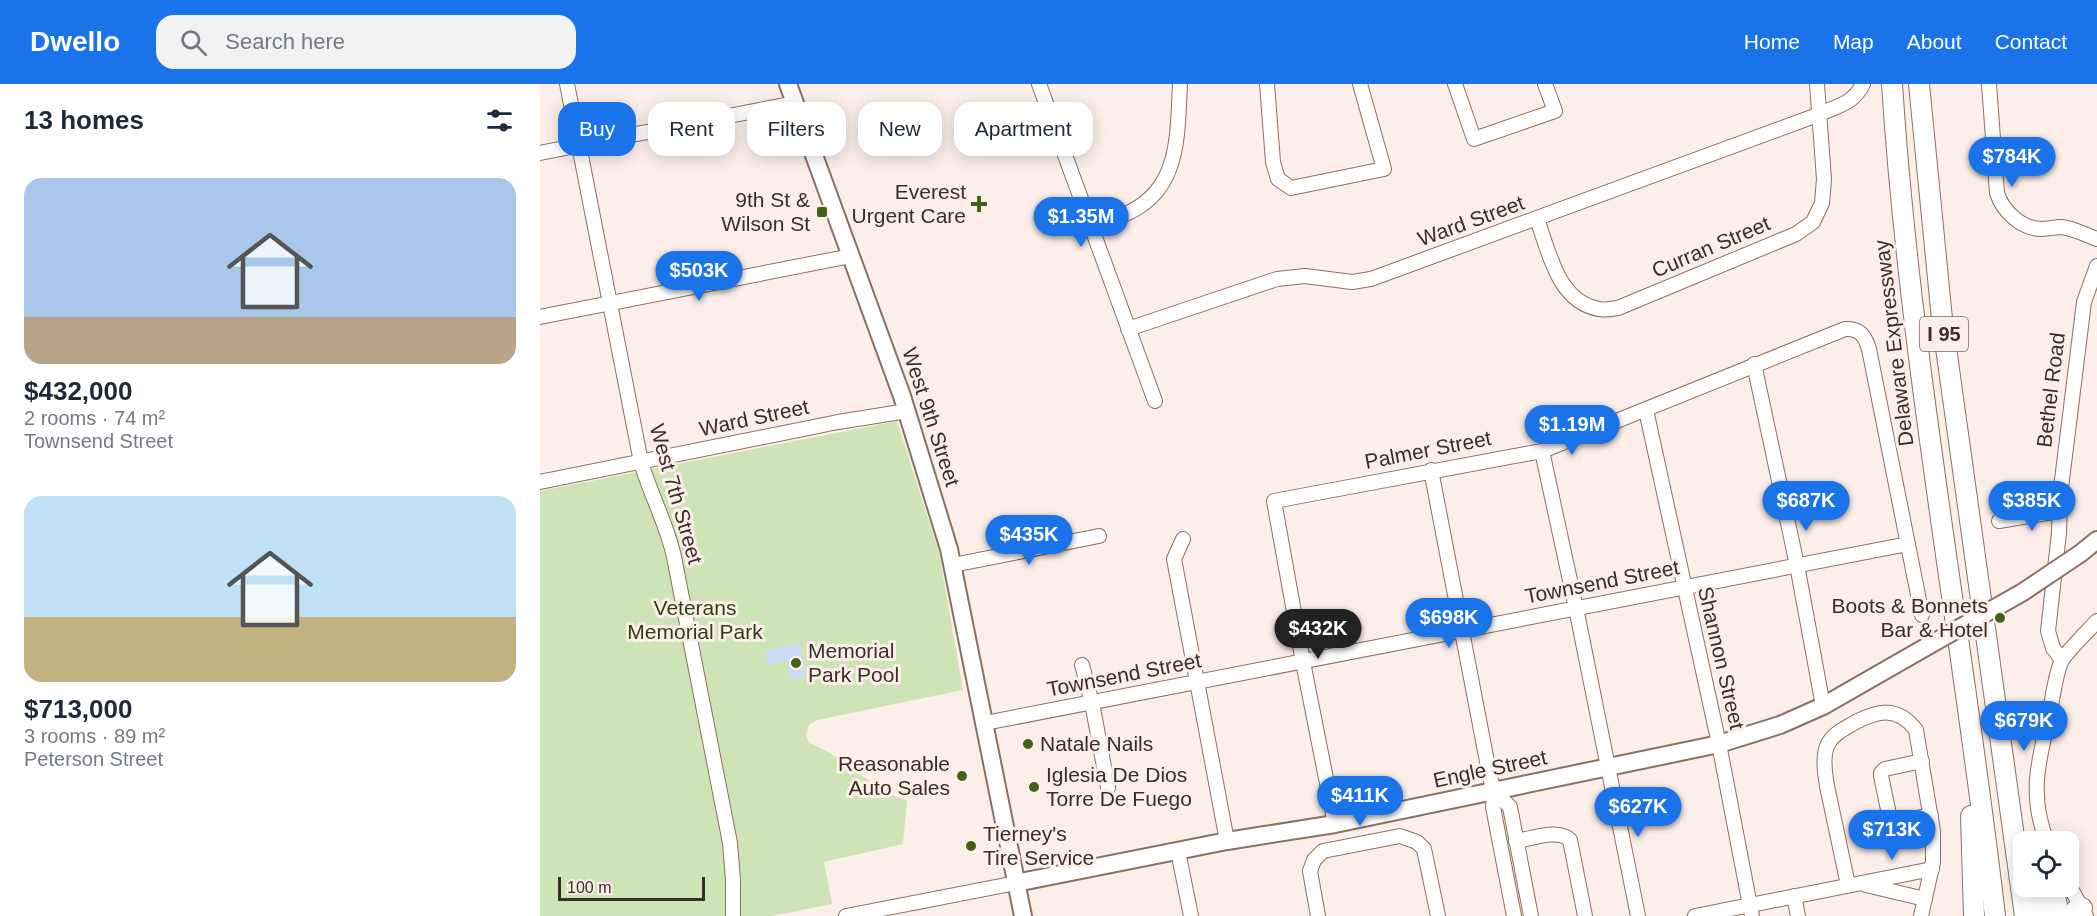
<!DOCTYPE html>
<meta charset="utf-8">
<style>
body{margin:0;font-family:Arial,sans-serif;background:#f2f2f3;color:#1f2937;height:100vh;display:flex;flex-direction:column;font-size:22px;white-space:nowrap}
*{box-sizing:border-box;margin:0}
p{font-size:20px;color:#747a83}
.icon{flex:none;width:33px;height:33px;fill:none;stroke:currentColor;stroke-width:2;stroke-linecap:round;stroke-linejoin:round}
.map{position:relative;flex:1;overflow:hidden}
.details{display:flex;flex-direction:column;background:#fff;width:540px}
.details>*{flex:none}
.banner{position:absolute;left:18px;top:18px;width:570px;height:54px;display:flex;gap:12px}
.buttons{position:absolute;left:1473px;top:747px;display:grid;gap:12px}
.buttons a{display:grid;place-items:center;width:66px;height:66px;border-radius:12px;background:#fff;box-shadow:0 3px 15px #0003;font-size:30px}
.scale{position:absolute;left:18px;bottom:15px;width:147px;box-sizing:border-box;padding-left:6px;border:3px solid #3a2f28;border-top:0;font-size:16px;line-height:21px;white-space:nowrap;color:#3a2f28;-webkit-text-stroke:4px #fcefe9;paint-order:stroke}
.price{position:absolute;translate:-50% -51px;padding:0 14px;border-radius:21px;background:#1a73e8;color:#fff;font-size:20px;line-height:39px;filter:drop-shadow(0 2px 3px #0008)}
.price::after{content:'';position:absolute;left:50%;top:36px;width:18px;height:14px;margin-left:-9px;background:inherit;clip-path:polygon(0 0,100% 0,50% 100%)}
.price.current{background:#222;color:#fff}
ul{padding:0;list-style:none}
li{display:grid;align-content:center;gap:12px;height:318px;padding:0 24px}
li span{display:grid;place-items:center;height:186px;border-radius:18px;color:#555}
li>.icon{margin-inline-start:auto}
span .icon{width:108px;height:108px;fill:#fffc;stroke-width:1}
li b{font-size:26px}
h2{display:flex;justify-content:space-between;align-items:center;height:72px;padding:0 24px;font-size:26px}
.tag{padding:0 21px;border-radius:18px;background:#fff;box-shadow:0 3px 15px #0003;font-size:21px;line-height:54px}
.tag.current{background:#1a73e8;color:#fff}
header{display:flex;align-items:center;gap:36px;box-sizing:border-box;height:84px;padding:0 30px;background:#1a73e8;color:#fff}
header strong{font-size:28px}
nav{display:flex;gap:33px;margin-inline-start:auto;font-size:21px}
.search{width:420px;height:54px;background:#f2f2f3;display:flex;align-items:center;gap:15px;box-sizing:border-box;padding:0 21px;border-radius:18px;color:#747a83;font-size:22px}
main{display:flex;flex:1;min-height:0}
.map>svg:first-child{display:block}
.green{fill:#cfe4b6}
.water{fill:#cbdbf3}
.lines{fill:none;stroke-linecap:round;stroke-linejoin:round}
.minor-casing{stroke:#8c7162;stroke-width:16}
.major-casing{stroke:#8c7162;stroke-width:20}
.highway-casing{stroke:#8c7162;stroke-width:22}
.minor{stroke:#fff;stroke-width:14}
.major{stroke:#fff;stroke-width:16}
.highway{stroke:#fff;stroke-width:20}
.major-bridge-casing{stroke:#8c7162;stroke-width:20;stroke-linecap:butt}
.major-bridge{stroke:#fff;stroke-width:16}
.poi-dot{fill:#436217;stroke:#fcefe9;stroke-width:2}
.labels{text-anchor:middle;stroke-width:6;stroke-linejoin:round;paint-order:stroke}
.shield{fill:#fcefe9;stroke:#746962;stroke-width:1.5}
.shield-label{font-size:20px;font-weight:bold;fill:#3a2f28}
.poi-label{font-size:21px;fill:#3a2f28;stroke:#fcefe9;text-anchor:end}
.street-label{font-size:21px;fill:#3a2f28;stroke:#fcefe9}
.park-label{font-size:21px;fill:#2f4111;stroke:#fcefe9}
</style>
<header>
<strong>Dwello</strong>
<div class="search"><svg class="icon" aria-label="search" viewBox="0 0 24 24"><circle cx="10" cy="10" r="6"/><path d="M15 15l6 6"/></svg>Search here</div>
<nav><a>Home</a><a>Map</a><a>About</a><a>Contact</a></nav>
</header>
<main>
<section class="details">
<h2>13 homes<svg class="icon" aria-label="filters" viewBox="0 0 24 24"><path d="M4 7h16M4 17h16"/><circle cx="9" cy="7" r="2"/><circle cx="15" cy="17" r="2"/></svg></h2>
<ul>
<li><span style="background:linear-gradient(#a9c7e8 75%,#b9a48a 0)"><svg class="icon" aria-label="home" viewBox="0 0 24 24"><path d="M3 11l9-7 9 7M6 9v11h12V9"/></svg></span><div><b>$432,000</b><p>2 rooms · 74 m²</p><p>Townsend Street</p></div></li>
<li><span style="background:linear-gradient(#bfe0f5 65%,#c2b280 0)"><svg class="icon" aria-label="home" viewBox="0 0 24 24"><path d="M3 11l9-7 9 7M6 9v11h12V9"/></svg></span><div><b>$713,000</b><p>3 rooms · 89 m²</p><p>Peterson Street</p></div></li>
</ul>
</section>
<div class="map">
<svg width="1557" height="832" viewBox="0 0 1557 832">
<rect width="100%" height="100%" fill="#fcefe9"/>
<path class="green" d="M 357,337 L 399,469 L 423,606 L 277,636 L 269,641 L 266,651 L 269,659 C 305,672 329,704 367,717 L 363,760 L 284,778 L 292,820 L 232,832 L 0,832 L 0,407 Z"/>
<polygon class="water" points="260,559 266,592 251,596 247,577 228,581 225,566"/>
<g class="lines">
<defs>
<g id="minor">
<path d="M 27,0 L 101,378 C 110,410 127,440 134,473 L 190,759 L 193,796 L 193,832"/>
<polyline points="499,0 615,317"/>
<polyline points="727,0 733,78 738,95 751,104 844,85 820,0"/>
<polyline points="915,0 934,55 1015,27 1005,0"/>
<path d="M 1449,0 L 1457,109 C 1463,128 1482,145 1502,145 C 1509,145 1515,143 1521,143 C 1533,144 1546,151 1557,155"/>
<polyline points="0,69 255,19"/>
<path d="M 997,135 C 1009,168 1018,218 1059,225 C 1064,226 1072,225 1078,224 L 1256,150 L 1273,138 L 1282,119 L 1284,95 L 1277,0"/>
<path d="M 550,143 C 560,139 571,136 581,132 C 641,109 637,53 640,0"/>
<polyline points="0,233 311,172"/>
<path d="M 588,245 L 737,195 L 765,192 L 812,198 L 831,195 L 1280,30 C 1299,21 1313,20 1323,0"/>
<polyline points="1214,280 1257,481 1283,622"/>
<polyline points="1106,326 1179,660 1212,832"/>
<polyline points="1002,367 1036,524 1098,832"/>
<polyline points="891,386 950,693 954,707 953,723 974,832"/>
<polyline points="0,398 298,338 367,327"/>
<polyline points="1459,437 1519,427"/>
<polyline points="643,455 634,475 687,757"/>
<polyline points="413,481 559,452"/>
<polyline points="1522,576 1513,564 1508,547 1519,449 1520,412 1544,218 1557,182"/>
<polyline points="542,581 552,619 568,704"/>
<polyline points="445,639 1368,460"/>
<polyline points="1382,677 1345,685 1341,689 1341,692 1350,735 1353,739 1391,731"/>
<polyline points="954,707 970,723 991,832"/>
<path d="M 795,740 L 763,578 L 734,417 L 1002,367 L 1305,245 C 1320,244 1325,252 1329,265 L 1382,531"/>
<path d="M 976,757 C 991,755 1018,744 1030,756 L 1045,832"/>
<path d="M 1507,758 C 1488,709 1499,676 1510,627 C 1513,612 1515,593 1521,578 C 1525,569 1549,546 1557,537"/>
<polyline points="638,767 651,832"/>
<polyline points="1528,799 1546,832"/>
<path d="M 1308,801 L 1287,702 C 1285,689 1282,672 1288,660 C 1293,650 1304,645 1314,639 C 1337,627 1357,621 1376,646 L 1393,747 L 1393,778 L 1381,832"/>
<polyline points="1326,801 1385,815"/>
<polyline points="1254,812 1258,832"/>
<polyline points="306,832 476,799"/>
<polyline points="778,832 770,787 774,776 783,767 860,752 877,758 884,765 898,832"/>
<polyline points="1155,832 1392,785"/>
</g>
<g id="major">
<polyline points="248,0 362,312 409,465 483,832"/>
<polyline points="1541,469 1557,456"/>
<polyline points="476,799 687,757 795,740 1179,660 1240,641 1283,622 1386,563"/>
</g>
<g id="highway">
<path d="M 1352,0 C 1370,279 1423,554 1455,832"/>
<polyline points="1379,0 1402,235 1485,832"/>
<polyline points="1431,732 1434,832"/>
<polyline points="1494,802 1500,832"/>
<polyline points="1513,802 1519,832"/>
<polyline points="1531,832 1536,826 1542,824"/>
</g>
</defs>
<use href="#minor" class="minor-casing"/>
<use href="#major" class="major-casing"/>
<use href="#highway" class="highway-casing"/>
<use href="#minor" class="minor"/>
<use href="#major" class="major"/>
<use href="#highway" class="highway"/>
<defs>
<polyline id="major-bridge" points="1386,563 1483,508 1541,469"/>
</defs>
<use href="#major-bridge" class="major-bridge-casing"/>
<use href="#major-bridge" class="major-bridge"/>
</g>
<g class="poi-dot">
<path d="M436 111h6v6h6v6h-6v6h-6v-6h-6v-6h6z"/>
<rect x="276" y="122" width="12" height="12" rx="3"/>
<circle cx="1460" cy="534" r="6"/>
<circle cx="256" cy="579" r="6"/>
<circle cx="488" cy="660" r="6"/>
<circle cx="422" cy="692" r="6"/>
<circle cx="494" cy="703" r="6"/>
<circle cx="431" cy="762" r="6"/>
</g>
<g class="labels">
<rect class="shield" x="1380" y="233" width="48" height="34" rx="4.5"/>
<g class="shield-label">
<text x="1404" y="257">I 95</text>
</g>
<g class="poi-label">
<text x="426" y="115">Everest<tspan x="426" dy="24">Urgent Care</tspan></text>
<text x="270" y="123">9th St &amp;<tspan x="270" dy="24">Wilson St</tspan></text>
<text x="1448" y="529">Boots &amp; Bonnets<tspan x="1448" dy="24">Bar &amp; Hotel</tspan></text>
<text x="268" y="574" text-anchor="start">Memorial<tspan x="268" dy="24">Park Pool</tspan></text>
<text x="500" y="667" text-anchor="start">Natale Nails</text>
<text x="410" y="687">Reasonable<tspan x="410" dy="24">Auto Sales</tspan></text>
<text x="506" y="698" text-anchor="start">Iglesia De Dios<tspan x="506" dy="24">Torre De Fuego</tspan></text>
<text x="443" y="757" text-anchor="start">Tierney's<tspan x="443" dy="24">Tire Service</tspan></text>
</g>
<g class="street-label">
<text transform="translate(931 137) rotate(-20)" y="7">Ward Street</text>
<text transform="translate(1171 163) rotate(-23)" y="7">Curran Street</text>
<text transform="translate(1354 259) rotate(-97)" y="7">Delaware Expressway</text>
<text transform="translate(1511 306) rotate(-83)" y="7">Bethel Road</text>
<text transform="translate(391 333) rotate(72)" y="7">West 9th Street</text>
<text transform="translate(214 334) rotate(-12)" y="7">Ward Street</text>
<text transform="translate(888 366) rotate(-11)" y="7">Palmer Street</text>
<text transform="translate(136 410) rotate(74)" y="7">West 7th Street</text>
<text transform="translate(1062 498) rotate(-11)" y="7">Townsend Street</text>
<text transform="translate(1181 574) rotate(77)" y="7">Shannon Street</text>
<text transform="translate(584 591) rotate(-11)" y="7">Townsend Street</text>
<text transform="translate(950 685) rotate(-12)" y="7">Engle Street</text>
</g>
<g class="park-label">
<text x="155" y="531">Veterans<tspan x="155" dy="24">Memorial Park</tspan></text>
</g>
</g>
</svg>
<div class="buttons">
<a><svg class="icon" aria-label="locate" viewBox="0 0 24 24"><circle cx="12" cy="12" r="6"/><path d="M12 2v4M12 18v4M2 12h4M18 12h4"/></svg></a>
</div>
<div class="scale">100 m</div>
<b class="price" style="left:1472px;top:104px">$784K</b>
<b class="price" style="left:541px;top:164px">$1.35M</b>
<b class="price" style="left:159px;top:218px">$503K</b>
<b class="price" style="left:1032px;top:372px">$1.19M</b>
<b class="price" style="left:1266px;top:448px">$687K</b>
<b class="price" style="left:1492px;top:448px">$385K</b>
<b class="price" style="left:489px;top:482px">$435K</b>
<b class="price" style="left:909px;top:565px">$698K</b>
<b class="price current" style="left:778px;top:576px">$432K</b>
<b class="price" style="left:1484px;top:668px">$679K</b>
<b class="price" style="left:820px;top:743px">$411K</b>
<b class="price" style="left:1098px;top:754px">$627K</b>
<b class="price" style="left:1352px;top:777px">$713K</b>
<div class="banner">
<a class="tag current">Buy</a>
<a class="tag">Rent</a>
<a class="tag">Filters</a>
<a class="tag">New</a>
<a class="tag">Apartment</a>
</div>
</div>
</main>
